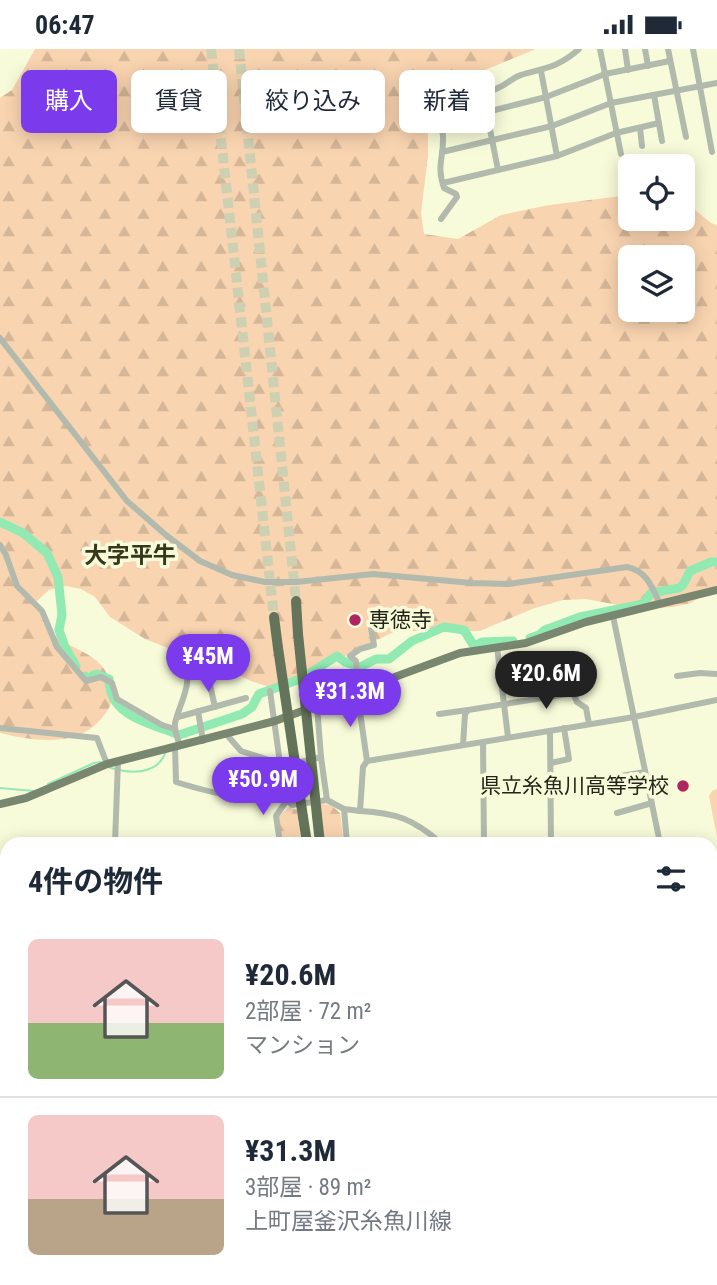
<!DOCTYPE html>
<html lang="ja">
<meta charset="utf-8">
<style>
body{margin:0;font-family:"Roboto Condensed","Noto Sans JP",sans-serif;background:#f2f2f3;color:#1f2937;height:100vh;display:flex;flex-direction:column;font-size:26px;white-space:nowrap}
*{box-sizing:border-box;margin:0}
p{font-size:23px;color:#747a83}
.icon{flex:none;width:38px;height:38px;fill:none;stroke:currentColor;stroke-width:2;stroke-linecap:round;stroke-linejoin:round}
.map{position:relative;flex:1;overflow:hidden}
.drawer{position:absolute;left:0px;top:788px;width:718px;height:450px;display:flex;flex-direction:column;background:#fff;border-radius:21px 21px 0 0;box-shadow:0 4px 18px #0003}
.drawer>*{flex:none}
.hud{position:absolute;left:21px;top:21px;width:676px;height:63px;display:flex;gap:14px}
.controls{position:absolute;left:618px;top:105px;display:grid;gap:14px}
.controls a{display:grid;place-items:center;width:77px;height:77px;border-radius:10px;background:#fff;box-shadow:0 4px 18px #0003;font-size:35px}
.price{position:absolute;translate:-50% -60px;padding:0 16px;border-radius:24px;background:#7c3aed;color:#fff;font-size:23px;line-height:46px;filter:drop-shadow(0 2px 4px #0008)}
.price::after{content:'';position:absolute;left:50%;top:42px;width:21px;height:16px;margin-left:-10px;background:inherit;clip-path:polygon(0 0,100% 0,50% 100%)}
.price.on{background:#222;color:#fff}
ul{padding:0;list-style:none}
li{display:flex;align-items:center;gap:21px;height:175px;padding:0 28px}
li+li{border-top:2px solid #e0e1e3}
li span{display:grid;place-items:center;flex:none;width:196px;height:140px;border-radius:10px;color:#555}
li>.icon{margin-inline-start:auto}
span .icon{width:84px;height:84px;fill:#fffc;stroke-width:1}
li b{font-size:30px}
h2{display:flex;justify-content:space-between;align-items:center;height:84px;padding:0 28px;font-size:30px}
.chip{padding:0 24px;border-radius:10px;background:#fff;box-shadow:0 4px 18px #0003;font-size:24px;line-height:63px}
.chip.on{background:#7c3aed;color:#fff}
.status{display:flex;justify-content:space-between;align-items:center;height:49px;padding:0 35px;background:#fff;direction:ltr}
.status svg{height:19px;fill:currentColor}
.map>svg:first-child{display:block}
.grass{fill:#f9d4b0}
.forest{fill:url(#forest-firs);fill-rule:evenodd}
.water{fill:url(#water-rules)}
.lines{fill:none;stroke-linecap:round;stroke-linejoin:round}
.stream{stroke:#91eab2;stroke-width:2}
.river{stroke:#91eab2;stroke-width:9}
.highway-tunnel{stroke:#ced0b2;stroke-width:10;stroke-dasharray:10 5;stroke-linecap:butt}
.minor{stroke:#b2baad;stroke-width:6}
.major{stroke:#798770;stroke-width:8}
.highway{stroke:#64745a;stroke-width:10}
.highway-bridge{stroke:#64745a;stroke-width:10}
.poi-dot{fill:#b02460;stroke:#f8fbd9;stroke-width:2.5}
.labels{text-anchor:middle;stroke-width:7;stroke-linejoin:round;paint-order:stroke}
.poi-label{font-size:21px;fill:#242518;stroke:#f8fbd9;text-anchor:start}
.neighbourhood-label{font-size:23px;font-weight:bold;fill:#36381c;stroke:#f8fbd9}
</style>
<div class="status"><b>06:47</b><svg viewBox="0 0 49 12"><path d="M0 12V9h3v3zM5 12V6h3v6zM10 12V3h3v9zM15 12V0h3v12zM26 1h20v11H26zM47 4h2v5h-2z"/></svg></div>
<div class="map">
<svg width="717" height="1236" viewBox="0 0 717 1236">
<defs>
<pattern id="forest-firs" width="22" height="20" patternUnits="userSpaceOnUse" patternTransform="scale(1.75)"><rect width="22" height="20" fill="#f9d4b0"/><path d="M5 1l3.5 6h-7zM16 11l3.5 6h-7z" fill="#d5b697"/></pattern>
<pattern id="water-rules" width="6" height="5" patternUnits="userSpaceOnUse" patternTransform="scale(1.75)"><rect width="6" height="5" fill="#91eab2"/><path d="M0 2.5h6" fill="none" stroke="#7dc998"/></pattern>
</defs>
<rect width="100%" height="100%" fill="#f8fbd9"/>
<g class="grass">
<polygon points="717,740 717,788 709,747 712,742"/>
<polygon points="717,819 717,852 711,853 711,821"/>
</g>
<g class="forest">
<path d="M 35,0 L 536,0 L 446,37 L 435,50 L 428,77 L 428,107 L 421,164 L 424,185 L 458,190 L 501,166 L 549,156 L 630,146 L 630,170 L 682,170 L 683,151 L 711,174 L 717,176 L 717,537 L 691,554 L 673,558 L 639,560 L 586,550 L 563,551 L 532,560 L 480,582 L 434,583 L 398,581 L 352,603 L 309,629 L 289,637 L 269,638 L 251,632 L 205,609 L 183,605 L 145,590 L 110,568 L 95,548 L 81,540 L 66,537 L 49,541 L 37,552 C 39,562 41,573 49,581 C 72,605 106,601 112,641 C 115,655 104,668 94,677 C 70,698 28,691 0,684 L 0,49 L 12,41 ZM 630,208 L 682,208 L 682,261 L 630,261 Z"/>
<polygon points="321,755 331,756 340,764 344,794 324,794 319,757"/>
<polygon points="289,758 297,761 301,794 282,794 278,768"/>
<polygon points="710,1174 717,1175 717,1224 711,1222"/>
<polygon points="7,1201 7,1230 252,1230 257,1236 0,1236 0,1203"/>
<polygon points="462,1230 646,1230 641,1236 444,1236"/>
</g>
<polygon class="water" points="717,901 717,931 711,934 711,903"/>
<g class="lines">
<g class="stream">
<path d="M 108,718 C 129,725 158,727 166,702"/>
<polyline points="48,735 94,714 101,713"/>
<polyline points="0,739 34,742"/>
</g>
<g class="river">
<polyline points="0,473 23,484 47,504 58,528 62,566 59,581 65,598 76,617"/>
<polyline points="530,589 539,586 545,581 580,568 643,555 651,544 679,539 683,536 690,522 711,513 717,513"/>
<path d="M 85,627 L 87,630 L 96,625 L 109,630 C 109,668 150,674 179,686 L 242,665 L 252,658 L 259,645 L 300,630 L 337,607 L 345,613 L 360,618 L 376,610 L 389,610 L 412,592 L 444,578 L 464,581 L 474,597 L 482,593 L 513,592"/>
</g>
<g class="highway-tunnel">
<polyline points="211,0 274,568"/>
<polyline points="239,0 296,552"/>
</g>
<g class="minor">
<polyline points="600,0 621,105"/>
<polyline points="625,0 628,21"/>
<polyline points="645,0 648,17"/>
<polyline points="668,0 686,88"/>
<polyline points="693,0 712,103"/>
<polyline points="541,22 557,107"/>
<polyline points="483,45 498,121"/>
<polyline points="654,46 662,92"/>
<polyline points="440,75 546,48 605,25 670,12"/>
<polyline points="640,79 642,97"/>
<polyline points="442,103 552,77 611,54 717,34"/>
<polyline points="443,134 557,107 616,84 659,74"/>
<path d="M 441,170 L 457,148 L 456,145 L 444,139 C 436,116 444,109 443,87 C 442,78 439,74 443,64 C 463,53 482,47 502,37 C 508,34 514,28 521,26 C 545,19 559,18 579,0"/>
<path d="M 0,289 L 127,452 L 167,487 L 200,512 L 232,526 L 265,533 L 296,533 L 373,525 L 472,534 L 508,535 L 627,518 C 647,522 652,538 660,555"/>
<polyline points="0,496 6,506 17,537 42,562 57,598 86,632 101,628 112,634 117,650 162,676 175,680"/>
<polyline points="613,567 660,794"/>
<polyline points="497,598 508,688"/>
<path d="M 169,609 L 180,608 C 197,630 180,652 175,674 C 174,682 178,690 180,697"/>
<polyline points="206,619 215,658"/>
<polyline points="500,620 552,612"/>
<polyline points="677,627 700,624 717,625"/>
<polyline points="358,642 356,612 350,607 360,600 374,596 371,579"/>
<polyline points="317,657 321,708"/>
<polyline points="198,662 203,692"/>
<polyline points="439,665 468,661"/>
<polyline points="178,668 246,649"/>
<polyline points="0,679 97,689 107,715"/>
<polyline points="550,682 551,794"/>
<polyline points="227,686 241,702 281,715"/>
<polyline points="483,693 484,794"/>
<polyline points="463,696 465,665 468,661 573,644 577,653 586,659 589,675"/>
<path d="M 175,698 L 176,733 C 215,745 244,753 284,743 L 270,642"/>
<polyline points="367,712 634,668 717,651"/>
<polyline points="551,714 569,710 564,679"/>
<polyline points="281,718 321,708 327,751 344,760 360,762 363,718 367,712 357,642"/>
<polyline points="593,735 602,735 620,727 645,723"/>
<polyline points="284,743 287,751 292,756 327,751"/>
<polyline points="344,760 347,794"/>
<path d="M 360,762 C 397,764 413,770 441,794"/>
<polyline points="617,764 652,754"/>
<polyline points="115,794 118,712"/>
<polyline points="280,794 276,767 287,751"/>
<polyline points="710,815 717,813"/>
<polyline points="0,818 7,818"/>
<polyline points="710,874 717,872"/>
<polyline points="0,888 7,942"/>
<polyline points="710,1043 717,1043"/>
<polyline points="0,1062 7,1065"/>
<polyline points="710,1075 717,1075"/>
<polyline points="710,1145 717,1145"/>
<polyline points="710,1180 717,1177"/>
<polyline points="404,1230 407,1236"/>
<polyline points="690,1236 692,1230"/>
</g>
<polyline class="major" points="0,755 26,749 107,715 275,672 460,604 526,594 586,573 717,541"/>
<g class="highway">
<polyline points="296,552 298,585"/>
<polyline points="274,568 278,599"/>
<polyline points="317,767 320,794"/>
<polyline points="303,768 307,794"/>
<polyline points="382,1230 383,1236"/>
<polyline points="391,1230 393,1236"/>
</g>
<g class="highway-bridge">
<polyline points="298,585 317,767"/>
<polyline points="278,599 303,768"/>
</g>
</g>
<g class="poi-dot">
<circle cx="355" cy="571" r="7"/>
<circle cx="683" cy="737" r="7"/>
</g>
<g class="labels">
<g class="poi-label">
<text x="369" y="578">専徳寺</text>
<text x="669" y="744" text-anchor="end">県立糸魚川高等学校</text>
</g>
<g class="neighbourhood-label">
<text x="130" y="514">大字平牛</text>
</g>
</g>
</svg>
<div class="controls">
<a><svg class="icon" aria-label="locate" viewBox="0 0 24 24"><circle cx="12" cy="12" r="6"/><path d="M12 2v4M12 18v4M2 12h4M18 12h4"/></svg></a>
<a><svg class="icon" aria-label="layers" viewBox="0 0 24 24"><path d="M12 4l9 5-9 5-9-5zM3 14l9 5 9-5"/></svg></a>
</div>
<b class="price" style="left:208px;top:645px">¥45M</b>
<b class="price on" style="left:546px;top:662px">¥20.6M</b>
<b class="price" style="left:350px;top:680px">¥31.3M</b>
<b class="price" style="left:263px;top:768px">¥50.9M</b>
<div class="hud">
<a class="chip on">購入</a>
<a class="chip">賃貸</a>
<a class="chip">絞り込み</a>
<a class="chip">新着</a>
</div>
<section class="drawer">
<h2>4件の物件<svg class="icon" aria-label="filters" viewBox="0 0 24 24"><path d="M4 7h16M4 17h16"/><circle cx="9" cy="7" r="2"/><circle cx="15" cy="17" r="2"/></svg></h2>
<ul>
<li><span style="background:linear-gradient(#f6c9c9 60%,#8fb573 0)"><svg class="icon" aria-label="home" viewBox="0 0 24 24"><path d="M3 11l9-7 9 7M6 9v11h12V9"/></svg></span><div><b>¥20.6M</b><p>2部屋 · 72 m²</p><p>マンション</p></div></li>
<li><span style="background:linear-gradient(#f6c9c9 60%,#b9a48a 0)"><svg class="icon" aria-label="home" viewBox="0 0 24 24"><path d="M3 11l9-7 9 7M6 9v11h12V9"/></svg></span><div><b>¥31.3M</b><p>3部屋 · 89 m²</p><p>上町屋釜沢糸魚川線</p></div></li>
</ul>
</section>
</div>
